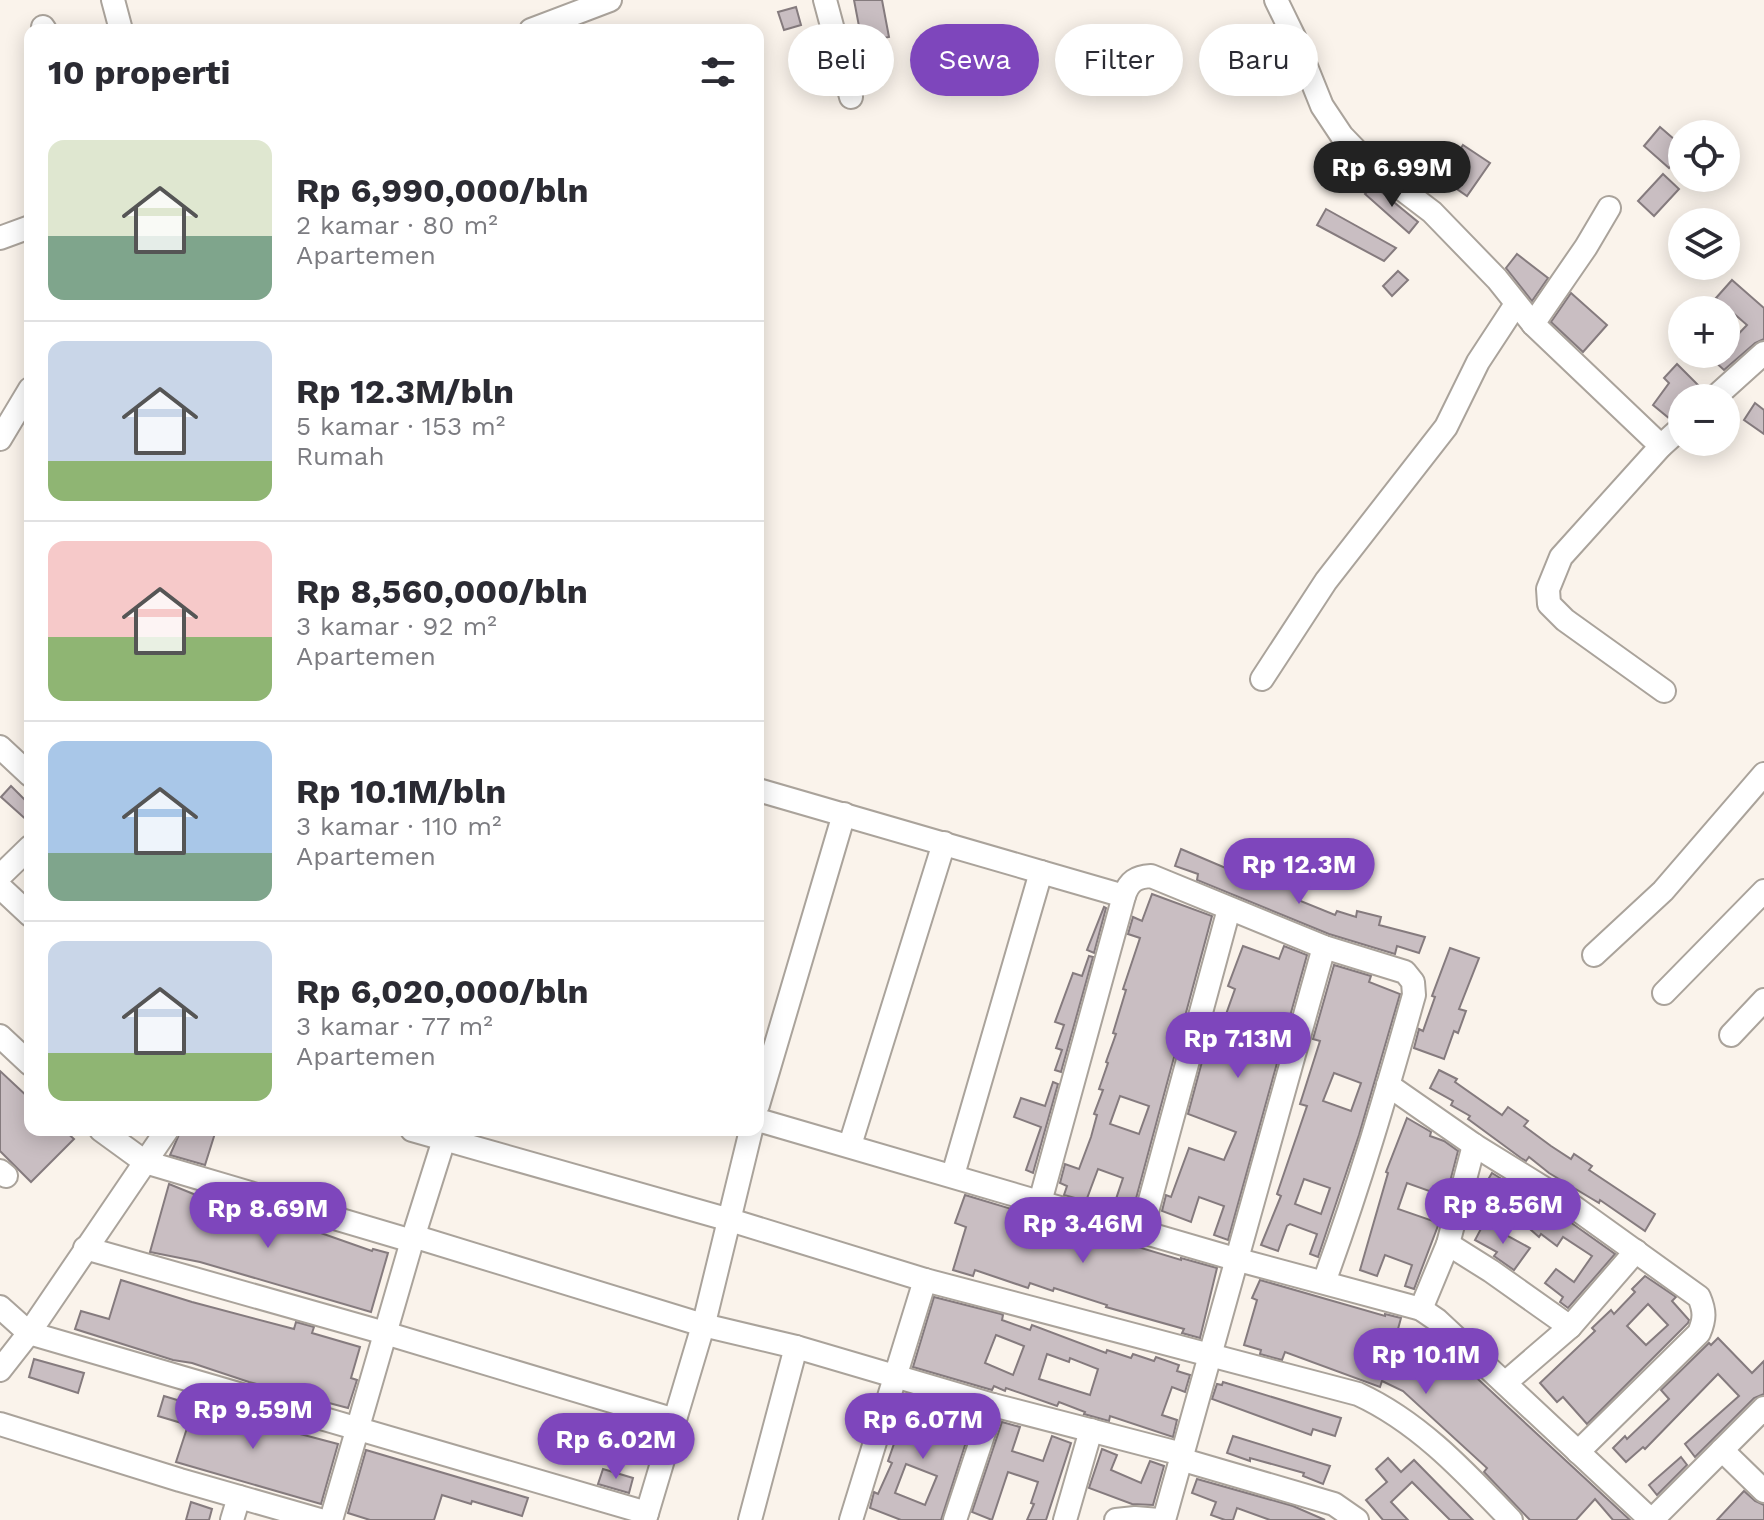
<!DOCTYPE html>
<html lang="id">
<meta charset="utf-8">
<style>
body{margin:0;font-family:"Work Sans",sans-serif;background:#f2f2f3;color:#2b2b33;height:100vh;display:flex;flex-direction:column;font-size:30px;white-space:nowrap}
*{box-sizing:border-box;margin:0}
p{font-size:26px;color:#7c7c81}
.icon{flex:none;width:44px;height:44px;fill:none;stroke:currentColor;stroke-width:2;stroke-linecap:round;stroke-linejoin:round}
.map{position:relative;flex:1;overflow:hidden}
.side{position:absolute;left:24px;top:24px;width:740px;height:1112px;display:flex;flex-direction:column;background:#fff;border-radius:16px;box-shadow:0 4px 20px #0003}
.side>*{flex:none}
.banner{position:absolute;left:788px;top:24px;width:760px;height:72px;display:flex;gap:16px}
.fabs{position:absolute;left:1668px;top:120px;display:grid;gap:16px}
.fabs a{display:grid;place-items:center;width:72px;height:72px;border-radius:50%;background:#fff;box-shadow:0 4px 20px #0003;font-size:40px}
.price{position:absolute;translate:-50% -68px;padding:0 18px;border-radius:28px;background:#7e46bc;color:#fff;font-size:26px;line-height:52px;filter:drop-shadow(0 2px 4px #0008)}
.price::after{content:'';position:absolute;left:50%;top:48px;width:24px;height:18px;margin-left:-12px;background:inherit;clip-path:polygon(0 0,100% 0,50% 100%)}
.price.selected{background:#222;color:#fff}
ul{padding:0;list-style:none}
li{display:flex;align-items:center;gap:24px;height:200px;padding:0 24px}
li+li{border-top:2px solid #e1e1e2}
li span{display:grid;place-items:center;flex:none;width:224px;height:160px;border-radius:16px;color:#555}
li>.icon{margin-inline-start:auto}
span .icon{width:96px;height:96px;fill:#fffc;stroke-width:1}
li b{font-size:34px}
h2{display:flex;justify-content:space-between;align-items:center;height:96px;padding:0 24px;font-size:34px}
.pill{padding:0 28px;border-radius:36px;background:#fff;box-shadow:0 4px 20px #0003;font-size:28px;line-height:72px}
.pill.selected{background:#7e46bc;color:#fff}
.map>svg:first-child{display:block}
.building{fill:#c9bec2;stroke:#857b7e;stroke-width:2;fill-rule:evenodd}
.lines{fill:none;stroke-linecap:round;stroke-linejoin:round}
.minor-casing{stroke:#aaa39b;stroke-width:26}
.minor{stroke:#fff;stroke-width:22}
</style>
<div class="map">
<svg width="1764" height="1520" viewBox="0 0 1764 1520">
<rect width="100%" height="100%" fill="#faf3eb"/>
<g class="building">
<polygon points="854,0 882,0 889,37 862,42"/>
<polygon points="796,7 801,25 784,30 778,12"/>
<polygon points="1660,127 1682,146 1682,153 1669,168 1644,146"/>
<polygon points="1463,145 1490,163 1467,196 1441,178"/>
<polygon points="1663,174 1679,189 1654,216 1638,201"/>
<polygon points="1373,185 1418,222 1409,233 1365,194"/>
<polygon points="1326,209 1396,248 1384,261 1317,225"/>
<polygon points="1517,254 1548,278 1532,301 1506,268"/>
<polygon points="1398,271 1408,280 1392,296 1383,286"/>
<polygon points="1732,280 1764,308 1764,339 1755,343 1724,370 1713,360 1719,354 1726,354 1726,347 1747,325 1716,298"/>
<polygon points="1571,293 1607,325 1583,352 1551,322"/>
<polygon points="1677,364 1700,387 1689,398 1682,398 1682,413 1670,419 1653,405 1669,383 1664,378"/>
<polygon points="1755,403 1764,410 1764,434 1744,420"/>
<polygon points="11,786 30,805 30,823 1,797"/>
<polygon points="1181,849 1249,878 1254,868 1275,877 1274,879 1302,892 1298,900 1335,915 1337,911 1356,917 1357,911 1381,917 1379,925 1425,937 1419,953 1397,946 1395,954 1329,934 1197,880 1198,874 1175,866"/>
<path d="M 1152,894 L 1212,916 L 1134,1206 L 1116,1199 L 1123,1178 L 1098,1169 L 1086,1201 L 1064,1195 L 1067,1186 L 1060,1183 L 1065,1164 L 1079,1169 L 1091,1137 L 1097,1115 L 1094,1114 L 1103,1090 L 1099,1089 L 1108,1063 L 1106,1062 L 1116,1034 L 1113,1033 L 1126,990 L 1123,989 L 1140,938 L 1128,934 L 1133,917 L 1142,921 ZM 1120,1096 L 1149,1106 L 1139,1134 L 1110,1124 Z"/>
<polygon points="1104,907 1106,908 1094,953 1087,950"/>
<polygon points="1243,946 1279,959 1284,946 1307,955 1228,1240 1214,1235 1224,1206 1199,1197 1191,1222 1162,1211 1166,1195 1171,1197 1189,1148 1224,1160 1236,1132 1188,1114 1215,1013 1225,1017 1235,989 1228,986"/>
<polygon points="1450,948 1479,958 1459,1009 1466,1011 1458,1033 1454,1031 1444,1059 1414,1048 1419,1029 1423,1031 1435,997 1432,996"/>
<polygon points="1089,956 1093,957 1061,1072 1055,1070 1062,1050 1056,1048 1064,1025 1055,1022 1073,973 1082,976"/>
<path d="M 1334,965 L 1371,976 L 1369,982 L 1400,994 L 1359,1135 L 1318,1257 L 1310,1254 L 1317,1234 L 1290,1224 L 1287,1226 L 1278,1251 L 1261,1245 L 1281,1196 L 1277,1194 L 1307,1106 L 1300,1104 L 1320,1041 L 1313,1039 ZM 1334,1073 L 1361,1083 L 1351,1111 L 1323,1101 ZM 1304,1179 L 1330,1188 L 1321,1214 L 1295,1204 Z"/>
<polygon points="1439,1070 1457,1079 1455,1082 1502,1115 1508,1107 1528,1121 1524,1126 1551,1146 1571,1159 1574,1154 1592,1166 1589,1170 1655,1214 1645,1231 1600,1200 1599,1203 1549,1173 1529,1157 1526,1161 1521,1158 1468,1119 1470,1116 1451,1105 1453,1101 1430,1088"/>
<polygon points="0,1071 30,1099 30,1130 64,1130 74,1139 31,1182 0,1151"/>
<polygon points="1053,1082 1058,1084 1033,1173 1026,1170 1041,1127 1014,1117 1021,1098 1045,1106"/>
<polygon points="1407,1118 1431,1132 1430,1136 1444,1141 1458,1151 1446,1197 1407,1183 1398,1209 1439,1223 1414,1289 1405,1286 1412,1265 1385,1255 1377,1276 1360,1270 1388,1173 1386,1172"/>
<polygon points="181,1130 216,1130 205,1165 170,1155"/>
<polygon points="1492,1173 1563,1217 1615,1254 1568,1308 1560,1302 1563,1297 1545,1283 1556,1269 1574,1282 1592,1256 1563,1237 1557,1246 1541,1234 1539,1237 1499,1202 1502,1198 1483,1188"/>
<polygon points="169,1184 218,1204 318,1232 372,1251 373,1249 388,1253 371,1312 200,1262 150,1252"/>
<polygon points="965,1195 1181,1260 1181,1258 1217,1268 1200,1338 1182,1333 1184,1329 1106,1307 1107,1305 1054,1288 1053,1291 1030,1283 1028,1288 975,1270 973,1276 953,1270 966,1227 955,1223"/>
<polygon points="1484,1223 1530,1248 1514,1270 1494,1256 1497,1252 1475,1240"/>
<path d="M 1645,1276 L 1676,1297 L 1672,1301 L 1689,1320 L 1688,1323 L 1587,1424 L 1563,1397 L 1557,1402 L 1540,1383 L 1595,1331 L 1592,1328 L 1611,1310 L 1614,1314 L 1635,1292 L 1632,1289 ZM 1648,1304 L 1668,1325 L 1646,1345 L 1627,1326 Z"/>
<polygon points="121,1280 192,1302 294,1329 296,1322 314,1327 312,1333 360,1347 351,1378 357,1380 348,1408 249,1382 192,1363 173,1360 75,1329 81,1311 109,1319"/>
<polygon points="1260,1280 1385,1316 1385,1314 1401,1318 1389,1362 1413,1372 1439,1343 1630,1520 1613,1520 1595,1499 1576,1520 1530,1520 1484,1472 1487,1468 1403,1391 1382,1381 1380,1387 1285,1352 1282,1360 1260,1354 1261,1350 1244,1345 1257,1300 1252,1298"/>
<path d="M 934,1297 L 1001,1314 L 1003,1315 L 1002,1320 L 1030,1330 L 1032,1325 L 1106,1353 L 1107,1350 L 1131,1358 L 1133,1354 L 1154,1361 L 1156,1357 L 1179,1365 L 1177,1371 L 1190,1375 L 1185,1392 L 1172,1387 L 1162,1415 L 1177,1420 L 1173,1437 L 1110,1416 L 1109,1421 L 1084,1414 L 1085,1412 L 1059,1402 L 1057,1406 L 1006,1388 L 1005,1391 L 994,1386 L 992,1390 L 913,1367 ZM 996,1335 L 1024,1346 L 1013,1375 L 985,1363 ZM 1047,1354 L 1069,1362 L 1070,1358 L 1098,1369 L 1090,1395 L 1039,1379 Z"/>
<polygon points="1718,1338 1752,1373 1764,1361 1764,1394 1754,1398 1695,1457 1685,1444 1739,1396 1718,1374 1645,1449 1643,1447 1626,1462 1613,1448 1625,1436 1627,1439 1669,1399 1661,1390 1709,1343 1711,1345"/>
<polygon points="34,1359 84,1373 78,1393 29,1377"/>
<polygon points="1223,1382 1341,1418 1335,1436 1313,1429 1311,1435 1212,1399 1217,1384 1222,1385"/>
<path d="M 909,1395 L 975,1414 L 941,1520 L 901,1520 L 870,1508 L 874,1492 L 878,1494 L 892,1463 L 888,1461 L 896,1438 L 891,1436 L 897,1418 L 900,1419 ZM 906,1464 L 937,1476 L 925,1505 L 895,1493 Z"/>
<polygon points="164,1396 243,1420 244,1417 267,1425 269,1417 287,1423 285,1430 338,1444 321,1504 176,1462 188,1425 158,1416"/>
<polygon points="619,1419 650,1429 645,1445 614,1435"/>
<polygon points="1002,1422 1020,1427 1012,1451 1043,1461 1052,1436 1071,1443 1046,1520 1027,1520 1034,1504 1031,1503 1038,1482 1008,1472 992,1520 972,1512"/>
<polygon points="1233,1436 1330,1466 1323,1484 1303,1476 1304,1473 1250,1458 1250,1461 1227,1453"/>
<polygon points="1102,1449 1117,1455 1111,1470 1141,1483 1150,1461 1164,1466 1153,1505 1132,1504 1089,1488"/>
<polygon points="366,1450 528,1498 522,1516 472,1501 471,1504 442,1495 434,1520 370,1520 348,1513"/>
<polygon points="1681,1457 1687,1465 1657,1495 1649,1485"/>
<polygon points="1388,1458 1401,1472 1414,1460 1473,1520 1450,1520 1412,1482 1391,1502 1408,1520 1383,1520 1366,1500 1387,1482 1376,1469"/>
<polygon points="603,1469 633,1478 629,1493 598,1484"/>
<polygon points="1197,1479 1293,1506 1325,1520 1270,1520 1237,1508 1233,1520 1225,1520 1211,1515 1216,1502 1192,1493"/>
<polygon points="1744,1491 1755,1501 1764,1505 1764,1520 1717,1520"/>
<polygon points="191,1502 212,1509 209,1520 186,1520"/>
</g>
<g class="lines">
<defs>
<g id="minor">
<polyline points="113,0 121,30"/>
<polyline points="825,0 851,97"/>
<polyline points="1276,0 1295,39 1322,106 1342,136 1369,164 1432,212 1497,279 1533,324 1661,446"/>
<polyline points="43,27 45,30"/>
<polyline points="531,30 610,0"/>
<polyline points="0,238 30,227"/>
<polyline points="1533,324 1586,247 1609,208"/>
<polyline points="1714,398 1764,353"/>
<polyline points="0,439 30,389"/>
<polyline points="1262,679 1326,581 1446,427 1478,362 1516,304"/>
<polyline points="1664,691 1565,620 1549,604 1548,589 1561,557 1661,446 1682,427"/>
<polyline points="0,747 30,775"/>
<polyline points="758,790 1041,872"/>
<polyline points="0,876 30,847"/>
<polyline points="0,887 30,915"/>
<polyline points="1594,955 1663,891 1764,774"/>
<polyline points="1664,993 1764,891"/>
<polyline points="1731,1035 1764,1000"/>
<polyline points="0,1036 30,1064"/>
<path d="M 1388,1085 L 1474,1145 L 1571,1205 L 1699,1297 C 1705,1311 1705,1319 1699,1333 L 1578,1452"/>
<polyline points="758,1105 844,814"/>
<polyline points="758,1120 1235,1259 1421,1309 1437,1320 1651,1520"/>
<polyline points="101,1130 145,1162 412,1241"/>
<path d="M 412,1130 L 730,1220 L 925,1280 L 1358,1394 C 1419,1422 1465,1472 1511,1520"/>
<polyline points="850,1145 944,843"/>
<polyline points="0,1171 6,1176"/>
<polyline points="953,1175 1041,872 1124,896"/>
<path d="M 1040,1202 L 1124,896 C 1129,881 1136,877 1151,876 L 1324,947 L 1405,972 L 1413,982 L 1414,995 C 1387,1091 1359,1187 1324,1282"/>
<polyline points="1142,1230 1229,909"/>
<polyline points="413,1236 703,1325 796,1347 993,1405 1182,1454"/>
<polyline points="1448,1244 1491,1271 1570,1327"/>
<polyline points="85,1248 385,1333 675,1420"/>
<polyline points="0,1307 29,1333 647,1513"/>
<polyline points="1421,1309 1448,1244 1474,1145"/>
<polyline points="0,1370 29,1333 167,1130"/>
<polyline points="1505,1383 1570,1327 1636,1251"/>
<polyline points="0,1424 180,1480 320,1520"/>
<polyline points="1722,1450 1764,1491"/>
<polyline points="1180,1459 1334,1504 1357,1520"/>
<polyline points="232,1520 239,1497"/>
<polyline points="331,1520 412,1241 447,1130"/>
<polyline points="645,1520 705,1319 751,1130"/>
<polyline points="750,1520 796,1347"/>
<polyline points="851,1520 925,1280"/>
<polyline points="955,1520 993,1405"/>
<polyline points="1065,1520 1091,1430"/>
<polyline points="1116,1520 1135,1518 1159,1520"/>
<polyline points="1164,1520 1324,947"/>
<polyline points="1652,1520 1764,1408"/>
</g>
</defs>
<use href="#minor" class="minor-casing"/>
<use href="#minor" class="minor"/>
</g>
</svg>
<div class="fabs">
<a><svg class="icon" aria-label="locate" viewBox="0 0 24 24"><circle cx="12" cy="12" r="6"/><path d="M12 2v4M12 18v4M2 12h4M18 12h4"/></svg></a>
<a><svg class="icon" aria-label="layers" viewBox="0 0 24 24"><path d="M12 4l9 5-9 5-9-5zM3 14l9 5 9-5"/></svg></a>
<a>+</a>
<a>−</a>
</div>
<b class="price selected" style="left:1392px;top:209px">Rp 6.99M</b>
<b class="price" style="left:1299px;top:906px">Rp 12.3M</b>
<b class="price" style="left:1238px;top:1080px">Rp 7.13M</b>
<b class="price" style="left:1503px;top:1246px">Rp 8.56M</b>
<b class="price" style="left:268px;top:1250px">Rp 8.69M</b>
<b class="price" style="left:1083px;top:1265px">Rp 3.46M</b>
<b class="price" style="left:1426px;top:1396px">Rp 10.1M</b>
<b class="price" style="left:253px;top:1451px">Rp 9.59M</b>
<b class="price" style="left:923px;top:1461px">Rp 6.07M</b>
<b class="price" style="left:616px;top:1481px">Rp 6.02M</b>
<div class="banner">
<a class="pill">Beli</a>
<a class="pill selected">Sewa</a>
<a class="pill">Filter</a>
<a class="pill">Baru</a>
</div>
<section class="side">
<h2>10 properti<svg class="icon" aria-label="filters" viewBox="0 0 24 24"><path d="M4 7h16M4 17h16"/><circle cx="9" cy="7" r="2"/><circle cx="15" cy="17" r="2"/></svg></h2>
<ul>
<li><span style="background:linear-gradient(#dfe7d0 60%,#7fa58c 0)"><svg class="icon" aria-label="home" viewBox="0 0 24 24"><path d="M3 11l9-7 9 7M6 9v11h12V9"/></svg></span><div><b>Rp 6,990,000/bln</b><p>2 kamar · 80 m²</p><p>Apartemen</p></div></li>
<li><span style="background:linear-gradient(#c9d6e8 75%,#8fb573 0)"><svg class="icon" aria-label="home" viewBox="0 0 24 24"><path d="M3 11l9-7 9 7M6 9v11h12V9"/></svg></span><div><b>Rp 12.3M/bln</b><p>5 kamar · 153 m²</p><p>Rumah</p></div></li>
<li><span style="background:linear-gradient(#f6c9c9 60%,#8fb573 0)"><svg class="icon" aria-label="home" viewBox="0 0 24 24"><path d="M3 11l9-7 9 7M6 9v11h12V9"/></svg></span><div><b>Rp 8,560,000/bln</b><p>3 kamar · 92 m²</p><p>Apartemen</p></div></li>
<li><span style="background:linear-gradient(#a9c7e8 70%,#7fa58c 0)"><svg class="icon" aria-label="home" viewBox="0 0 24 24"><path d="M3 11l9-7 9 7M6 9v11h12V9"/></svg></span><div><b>Rp 10.1M/bln</b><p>3 kamar · 110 m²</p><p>Apartemen</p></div></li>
<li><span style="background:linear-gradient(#c9d6e8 70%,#8fb573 0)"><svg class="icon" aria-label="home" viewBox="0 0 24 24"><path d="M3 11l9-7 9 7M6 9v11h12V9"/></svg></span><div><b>Rp 6,020,000/bln</b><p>3 kamar · 77 m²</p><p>Apartemen</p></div></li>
</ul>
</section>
</div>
